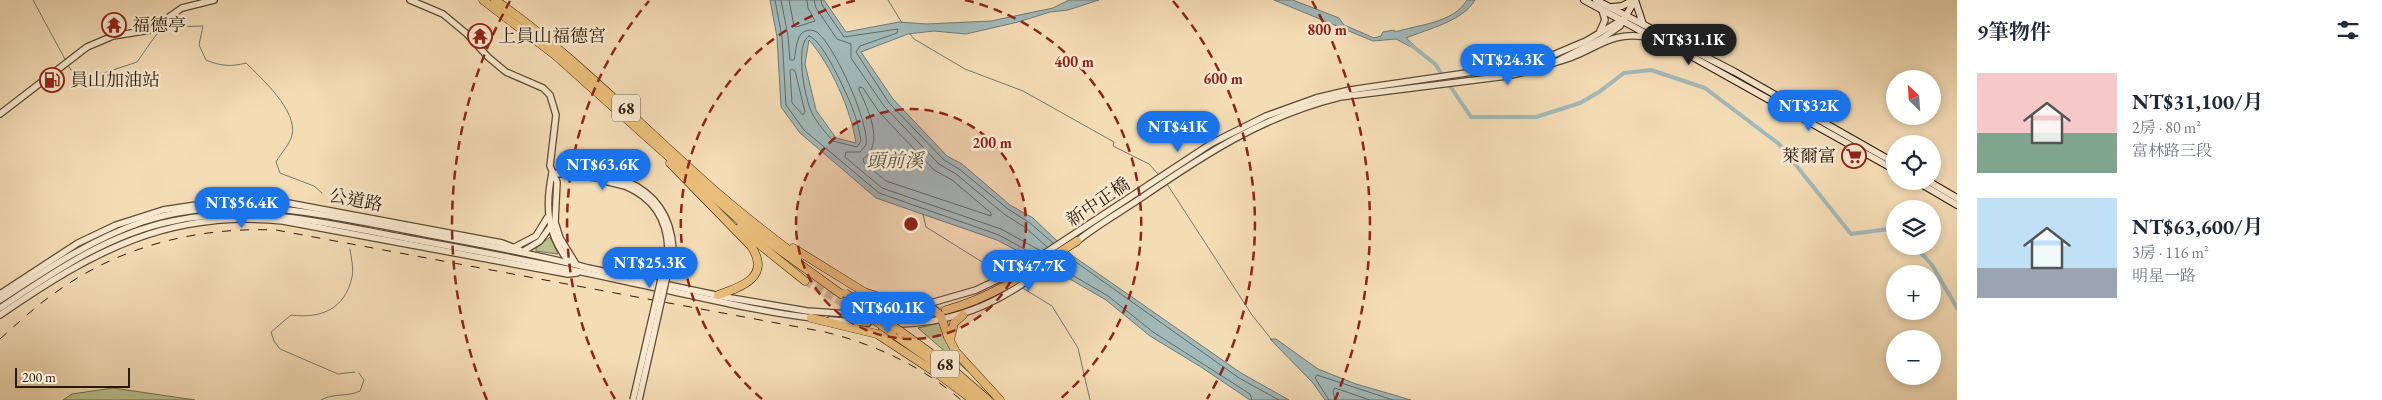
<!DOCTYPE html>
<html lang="zh-TW">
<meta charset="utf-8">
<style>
body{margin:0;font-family:"EB Garamond","Noto Serif TC",serif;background:#f6f6f7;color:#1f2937;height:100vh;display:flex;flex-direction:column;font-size:19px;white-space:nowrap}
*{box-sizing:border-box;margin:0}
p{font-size:16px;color:#747a83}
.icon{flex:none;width:28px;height:28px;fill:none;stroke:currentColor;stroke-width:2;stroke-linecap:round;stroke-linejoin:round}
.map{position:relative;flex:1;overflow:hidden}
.panel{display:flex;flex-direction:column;background:#fff;width:425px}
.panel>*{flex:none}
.needle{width:32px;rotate:335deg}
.controls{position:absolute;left:1886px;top:70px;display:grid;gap:10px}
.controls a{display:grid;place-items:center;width:55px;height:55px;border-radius:50%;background:#fff;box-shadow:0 2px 8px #0003;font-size:25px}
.scale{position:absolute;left:15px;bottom:12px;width:115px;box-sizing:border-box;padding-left:5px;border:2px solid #281b0d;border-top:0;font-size:14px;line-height:18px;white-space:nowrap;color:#281b0d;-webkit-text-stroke:4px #f8e8cf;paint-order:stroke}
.price{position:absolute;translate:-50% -42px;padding:0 11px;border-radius:18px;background:#1a73e8;color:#fff;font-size:16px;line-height:32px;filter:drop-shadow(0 1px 2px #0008)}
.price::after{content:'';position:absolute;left:50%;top:30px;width:15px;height:11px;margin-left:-8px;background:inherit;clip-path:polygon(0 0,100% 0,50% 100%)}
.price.on{background:#222;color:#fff}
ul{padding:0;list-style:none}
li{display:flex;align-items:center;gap:15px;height:125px;padding:0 20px}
li span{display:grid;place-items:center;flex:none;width:140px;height:100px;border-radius:0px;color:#555}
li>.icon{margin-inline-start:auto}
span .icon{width:60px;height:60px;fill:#fffc;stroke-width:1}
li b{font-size:21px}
h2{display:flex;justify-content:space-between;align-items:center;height:60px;padding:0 20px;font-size:21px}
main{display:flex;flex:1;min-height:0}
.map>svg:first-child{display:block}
.green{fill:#bac08e;stroke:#716e4e}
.water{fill:#a1b9b9;stroke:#717a74;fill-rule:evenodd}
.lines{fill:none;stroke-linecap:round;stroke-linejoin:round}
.shore{stroke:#646a63;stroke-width:1}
.stream{stroke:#717a74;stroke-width:1}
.canal{stroke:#a1b9b9;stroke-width:4}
.trunk-tunnel{stroke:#cbb593;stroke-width:8;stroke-dasharray:8 4;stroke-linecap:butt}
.tertiary-casing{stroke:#5b4b37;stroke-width:8}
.secondary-casing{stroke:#281b0d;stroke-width:8}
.trunk-casing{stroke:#281b0d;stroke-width:9}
.tertiary{stroke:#f8e8cf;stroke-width:5.5}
.secondary{stroke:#f8e8cf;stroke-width:6}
.trunk{stroke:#eabe7a;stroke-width:8}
.rail{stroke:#281b0d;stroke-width:1;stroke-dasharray:9 9;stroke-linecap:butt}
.tertiary-bridge-casing{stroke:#5b4b37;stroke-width:8;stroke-linecap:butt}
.trunk-bridge-casing{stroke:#281b0d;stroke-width:9;stroke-linecap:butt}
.tertiary-bridge{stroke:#f8e8cf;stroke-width:5.5}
.trunk-bridge{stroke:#eabe7a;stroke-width:8}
.ring{fill:none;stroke:#8f2418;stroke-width:2.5;stroke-dasharray:9 6}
.labels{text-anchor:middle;stroke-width:5;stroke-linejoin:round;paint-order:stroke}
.shield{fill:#f8e8cf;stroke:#665847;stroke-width:1}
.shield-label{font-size:16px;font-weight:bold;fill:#281b0d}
.poi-label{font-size:18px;fill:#281b0d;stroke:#f8e8cf;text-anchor:start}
.street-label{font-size:18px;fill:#281b0d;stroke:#f8e8cf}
.water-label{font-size:19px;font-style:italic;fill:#525249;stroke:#f8e8cf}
.centre{fill:#8f2418;stroke:#f8e8cf;stroke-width:2.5}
.ring-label{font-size:15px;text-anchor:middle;font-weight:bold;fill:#8f2418;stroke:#f8e8cf;stroke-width:5;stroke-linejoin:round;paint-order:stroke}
</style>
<main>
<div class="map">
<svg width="1957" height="400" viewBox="0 0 1957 400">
<rect width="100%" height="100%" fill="#f4dcb5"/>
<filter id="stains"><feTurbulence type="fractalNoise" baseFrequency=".004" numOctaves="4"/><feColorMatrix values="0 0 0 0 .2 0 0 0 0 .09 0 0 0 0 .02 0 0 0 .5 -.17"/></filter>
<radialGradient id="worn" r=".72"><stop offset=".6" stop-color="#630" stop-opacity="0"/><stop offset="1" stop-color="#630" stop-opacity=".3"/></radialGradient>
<g class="green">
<polygon points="550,237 558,254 536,251 536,248"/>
<polygon points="874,301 904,305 878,311"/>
<polygon points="927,308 937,315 885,322 896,317"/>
<polygon points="940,323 978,380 918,328"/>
<polygon points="113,388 195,400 63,400 72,394"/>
</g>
<g class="water">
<path d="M 770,0 L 824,0 L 846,32 L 899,22 L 927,24 L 991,21 L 1053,8 L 1069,0 L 1099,0 L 1068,10 L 1050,12 L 1018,22 L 966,34 L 934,31 L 908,34 L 861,52 L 893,99 L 947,156 L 962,164 L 1010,205 L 1033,218 L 1073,256 L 1241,373 L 1289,400 L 1250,400 L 1201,367 L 1150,336 L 1106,300 L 1063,275 L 997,240 L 876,198 L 800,133 L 781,107 L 777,37 ZM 809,40 C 831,65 851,110 856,143 L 836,138 L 816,110 L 805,64 Z"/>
<path d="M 1274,0 L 1293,0 L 1339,18 L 1344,25 L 1374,38 L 1381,36 L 1383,32 L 1394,30 L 1395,32 C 1417,25 1454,23 1467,0 L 1475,0 C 1463,21 1428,29 1406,38 L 1415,46 L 1411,47 L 1396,39 L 1373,41 Z"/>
<polygon points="1270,339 1276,339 1318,369 1356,384 1411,400 1325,400 1313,383"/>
</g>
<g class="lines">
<g class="shore">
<polyline points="775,0 782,37 786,105 804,130 879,193 999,235 1035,255"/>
<path d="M 781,0 L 788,36 L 790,60 L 794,60 C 796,52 796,40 801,34 C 806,29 813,29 818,33 C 835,47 870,124 866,145 L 860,152 L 846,152 L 845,157 L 882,188 L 1001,229 L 1041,251"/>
<polyline points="789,0 794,26 796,27 815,21 808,8 807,0"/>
<polyline points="814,0 816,8 837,39 851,44 851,58 884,106 939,164 956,174 1004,214 1026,228 1047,247"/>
<polyline points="821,0 822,5 844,37 898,29 897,33 860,46 856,52 889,103 944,160 959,169 1008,209 1030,223 1053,243"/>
<path d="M 809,36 C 822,38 848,96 853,110 C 857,119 859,131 861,141 L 857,147 L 833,141 C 826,133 817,123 812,113 C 805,100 794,44 809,36 Z"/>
<polygon points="792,69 795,71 805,112 803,115 792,103 790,71"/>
<path d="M 860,87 L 863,88 L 879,112 L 934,170 L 952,180 L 991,213 L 991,216 L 886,181 L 864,163 L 863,159 C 885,144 868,109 859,90 Z"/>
<polyline points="1066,255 1239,378 1279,400"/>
<polyline points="1055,265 1108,296 1153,332 1250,394 1252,400"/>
<polyline points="1329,400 1315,378 1317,375 1393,400"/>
<polyline points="1335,400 1333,391 1335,388 1370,400"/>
</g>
<g class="stream">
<polyline points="33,0 66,61"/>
<polyline points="888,0 902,23"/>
<polyline points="910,34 914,39 965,69 1023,91 1114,142 1113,146 1149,164 1159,175"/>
<path d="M 68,65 L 71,70 L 81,74 L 104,73 L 137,62 L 156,35 L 169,27 L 203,26 L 199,45 L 206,60 C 220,66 231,67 246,63 C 261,78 298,111 292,135 C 290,144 281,153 276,162 L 280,173 L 314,186 L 322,193"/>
<polyline points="1167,184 1252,315 1272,340"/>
<polyline points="923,214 926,227 1003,275"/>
<path d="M 350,249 C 351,257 354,269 352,277 C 345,309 321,319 291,315 L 271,332 L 274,341 L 280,349 L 338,374 L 355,372"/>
<polyline points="1021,287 1052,306 1078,348 1090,400"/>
<path d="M 321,400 C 332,393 348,397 360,391 L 364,380 L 359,373"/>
</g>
<g class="canal">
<polyline points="1410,44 1435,64 1471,117 1536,117 1580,103 1599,92 1624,73 1651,70 1705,88 1779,144 1851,234 1889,229 1895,233"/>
<polyline points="1915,246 1932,265 1957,308"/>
</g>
<g class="trunk-tunnel">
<polyline points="805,281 864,315"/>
<polyline points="875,315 946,310"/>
</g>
<defs>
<g id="tertiary">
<polyline points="410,0 443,14 467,34 488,57 506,72 543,88 550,95 556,115 550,166 557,182 555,222 560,238 576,264"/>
<polyline points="1600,31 1605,20 1602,10"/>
<path d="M 1556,62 C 1594,54 1607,28 1651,38"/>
<polyline points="0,114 87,47 113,36 150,30 182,8 214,0"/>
<path d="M 552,173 C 545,207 547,234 569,262"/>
<polyline points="552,173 626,181"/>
<polyline points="605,181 625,186"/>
<path d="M 1075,243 C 1095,226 1119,213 1141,198 C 1205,154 1263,116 1340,97 L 1507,76 L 1537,69 L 1554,63 L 1601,39 L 1620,26 L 1622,22"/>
<polyline points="515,247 536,236 547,218"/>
<polyline points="522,252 540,241 550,227"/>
<polyline points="0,294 78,243 116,225 163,210 216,202 262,201 288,203 502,243 520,250"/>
<path d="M 0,300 C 46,270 90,240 142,222 C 237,191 327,216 421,233 C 477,244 533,253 588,268 L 725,297 L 807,311 L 850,314 L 874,314 L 905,308"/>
<polyline points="924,305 976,290 1024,267 1212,143 1266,116 1316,98 1350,90 1534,63 1586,41 1618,22 1622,22"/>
<path d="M 0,308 C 54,272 108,234 173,221 C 255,204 325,223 405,238 C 483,252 560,267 638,284 C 696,296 754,311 813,318"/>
<path d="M 0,315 C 91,252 169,209 283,221 L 568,274 L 577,273"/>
<polyline points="830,320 868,323"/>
<path d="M 890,324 C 959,325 1011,298 1062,254"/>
</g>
<g id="secondary">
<polyline points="1584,0 1654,38 1689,55 1895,170"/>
<polyline points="1596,0 1735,72 1895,163"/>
<polyline points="1635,0 1643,24"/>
<polyline points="1612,7 1622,6 1634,0"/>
<polyline points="1624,19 1635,0"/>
<polyline points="1916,181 1957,205"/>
<polyline points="1928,181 1957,198"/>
</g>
<g id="trunk">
<polyline points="483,0 555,55 745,225 841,294"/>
<path d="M 495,0 C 571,53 635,120 704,181 C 734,208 766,233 798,257"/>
<path d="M 670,163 L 751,246 C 772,277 741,287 718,295"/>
<polyline points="739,228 805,281"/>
<polyline points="793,248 864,292 888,300 927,304 941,316 948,337 956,352 1000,400"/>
<path d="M 864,292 C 870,300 877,308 872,319 L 865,322"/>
<path d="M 946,310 C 995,297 1035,268 1077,241"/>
<polyline points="811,318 877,334 938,374 973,400"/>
<polyline points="900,331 951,368 988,400"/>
<polyline points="892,333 928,358 979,400"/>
<polyline points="888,339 884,334 882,324 893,315 923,306"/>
<polyline points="950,340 954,323 963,315"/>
</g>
</defs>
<use href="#tertiary" class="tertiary-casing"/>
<use href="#secondary" class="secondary-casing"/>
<use href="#trunk" class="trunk-casing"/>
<use href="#tertiary" class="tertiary"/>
<use href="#secondary" class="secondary"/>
<use href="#trunk" class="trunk"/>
<path class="rail" d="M 0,339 C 19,322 38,304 59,290 C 123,245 199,227 276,230 L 825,332 C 874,344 922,366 961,400"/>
<defs>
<g id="tertiary-bridge">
<path d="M 626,181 C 656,194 671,217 673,249 L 639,400"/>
<path d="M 625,186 C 652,197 667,219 668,249 L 633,400"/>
</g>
<g id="trunk-bridge">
<polyline points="845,293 900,331"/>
<polyline points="854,305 892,333"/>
</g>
</defs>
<use href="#tertiary-bridge" class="tertiary-bridge-casing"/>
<use href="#trunk-bridge" class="trunk-bridge-casing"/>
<use href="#tertiary-bridge" class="tertiary-bridge"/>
<use href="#trunk-bridge" class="trunk-bridge"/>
</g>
<circle cx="911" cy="224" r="115" fill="#8f2418" fill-opacity=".12"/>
<g class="ring">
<circle cx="911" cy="224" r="115"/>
<path d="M762 399A230 230 0 0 1 857 0M965 0A230 230 0 0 1 1060 399"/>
<path d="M615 399A344 344 0 0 1 649 1M1173 1A344 344 0 0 1 1207 399"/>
<path d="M487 400A459 459 0 0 1 510 1M1312 1A459 459 0 0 1 1335 400"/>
</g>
<defs>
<symbol id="temple-ring" viewBox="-11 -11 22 22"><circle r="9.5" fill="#f8e8cf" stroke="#8f2418" stroke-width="1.5"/><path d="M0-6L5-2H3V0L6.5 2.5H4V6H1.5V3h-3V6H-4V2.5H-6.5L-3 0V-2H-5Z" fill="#8f2418"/></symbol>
<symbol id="fuel-ring" viewBox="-11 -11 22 22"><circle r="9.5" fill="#f8e8cf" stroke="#8f2418" stroke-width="1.5"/><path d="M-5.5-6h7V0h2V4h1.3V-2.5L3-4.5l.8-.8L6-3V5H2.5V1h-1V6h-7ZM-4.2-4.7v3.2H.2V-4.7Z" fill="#8f2418"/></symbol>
<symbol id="supermarket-ring" viewBox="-11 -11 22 22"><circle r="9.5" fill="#f8e8cf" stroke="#8f2418" stroke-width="1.5"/><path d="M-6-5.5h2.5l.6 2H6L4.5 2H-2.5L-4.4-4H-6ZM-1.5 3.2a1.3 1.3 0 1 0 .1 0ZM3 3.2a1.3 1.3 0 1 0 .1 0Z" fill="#8f2418"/></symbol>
</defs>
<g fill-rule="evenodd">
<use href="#temple-ring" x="100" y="11" width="28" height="28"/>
<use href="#temple-ring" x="466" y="22" width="28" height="28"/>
<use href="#fuel-ring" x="38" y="66" width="28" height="28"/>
<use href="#supermarket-ring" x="1840" y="142" width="28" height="28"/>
</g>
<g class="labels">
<g class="shield">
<rect x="612" y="94.5" width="28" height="27" rx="4"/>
<rect x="931" y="350.5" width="28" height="27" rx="4"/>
</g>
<g class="shield-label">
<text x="626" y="114">68</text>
<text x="945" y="370">68</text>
</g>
<g class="poi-label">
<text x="132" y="31">福德亭</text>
<text x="498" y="42">上員山福德宮</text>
<text x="70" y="86">員山加油站</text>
<text x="1836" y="162" text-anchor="end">萊爾富</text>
</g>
<g class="street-label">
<text transform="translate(356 200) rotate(11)" y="6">公道路</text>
<text transform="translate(1098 202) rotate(-34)" y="6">新中正橋</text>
</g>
<g class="water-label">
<text x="895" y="167">頭前溪</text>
</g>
</g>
<circle cx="911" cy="224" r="8" class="centre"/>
<g class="ring-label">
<text x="1327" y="35">800 m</text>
<text x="1074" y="67">400 m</text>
<text x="1223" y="84">600 m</text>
<text x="992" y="148">200 m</text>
</g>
<rect width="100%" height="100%" filter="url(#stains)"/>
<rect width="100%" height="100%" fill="url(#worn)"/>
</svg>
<div class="controls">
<a><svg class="needle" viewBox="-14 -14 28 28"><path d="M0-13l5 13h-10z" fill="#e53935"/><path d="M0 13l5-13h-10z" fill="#747a83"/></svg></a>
<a><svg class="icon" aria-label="locate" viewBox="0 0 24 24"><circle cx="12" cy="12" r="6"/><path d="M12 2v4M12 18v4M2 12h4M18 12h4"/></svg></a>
<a><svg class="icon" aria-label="layers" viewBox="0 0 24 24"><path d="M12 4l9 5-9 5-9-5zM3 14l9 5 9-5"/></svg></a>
<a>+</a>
<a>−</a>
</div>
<div class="scale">200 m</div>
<b class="price on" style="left:1689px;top:66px">NT$31.1K</b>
<b class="price" style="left:1508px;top:86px">NT$24.3K</b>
<b class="price" style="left:1809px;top:132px">NT$32K</b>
<b class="price" style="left:1178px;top:153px">NT$41K</b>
<b class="price" style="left:603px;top:191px">NT$63.6K</b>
<b class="price" style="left:242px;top:229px">NT$56.4K</b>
<b class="price" style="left:650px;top:289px">NT$25.3K</b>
<b class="price" style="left:1029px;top:292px">NT$47.7K</b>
<b class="price" style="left:888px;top:334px">NT$60.1K</b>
</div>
<section class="panel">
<h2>9筆物件<svg class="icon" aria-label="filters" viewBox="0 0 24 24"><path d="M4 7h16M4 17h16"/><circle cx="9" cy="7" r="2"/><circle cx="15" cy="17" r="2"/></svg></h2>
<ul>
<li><span style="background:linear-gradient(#f6c9c9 60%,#7fa58c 0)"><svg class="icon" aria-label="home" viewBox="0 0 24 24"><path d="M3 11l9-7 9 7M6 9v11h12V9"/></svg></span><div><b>NT$31,100/月</b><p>2房 · 80 m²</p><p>富林路三段</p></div></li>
<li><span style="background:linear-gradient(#bfe0f5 70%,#9aa5b1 0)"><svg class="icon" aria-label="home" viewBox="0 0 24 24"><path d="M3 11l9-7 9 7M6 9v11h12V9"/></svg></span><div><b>NT$63,600/月</b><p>3房 · 116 m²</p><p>明星一路</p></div></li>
</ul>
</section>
</main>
